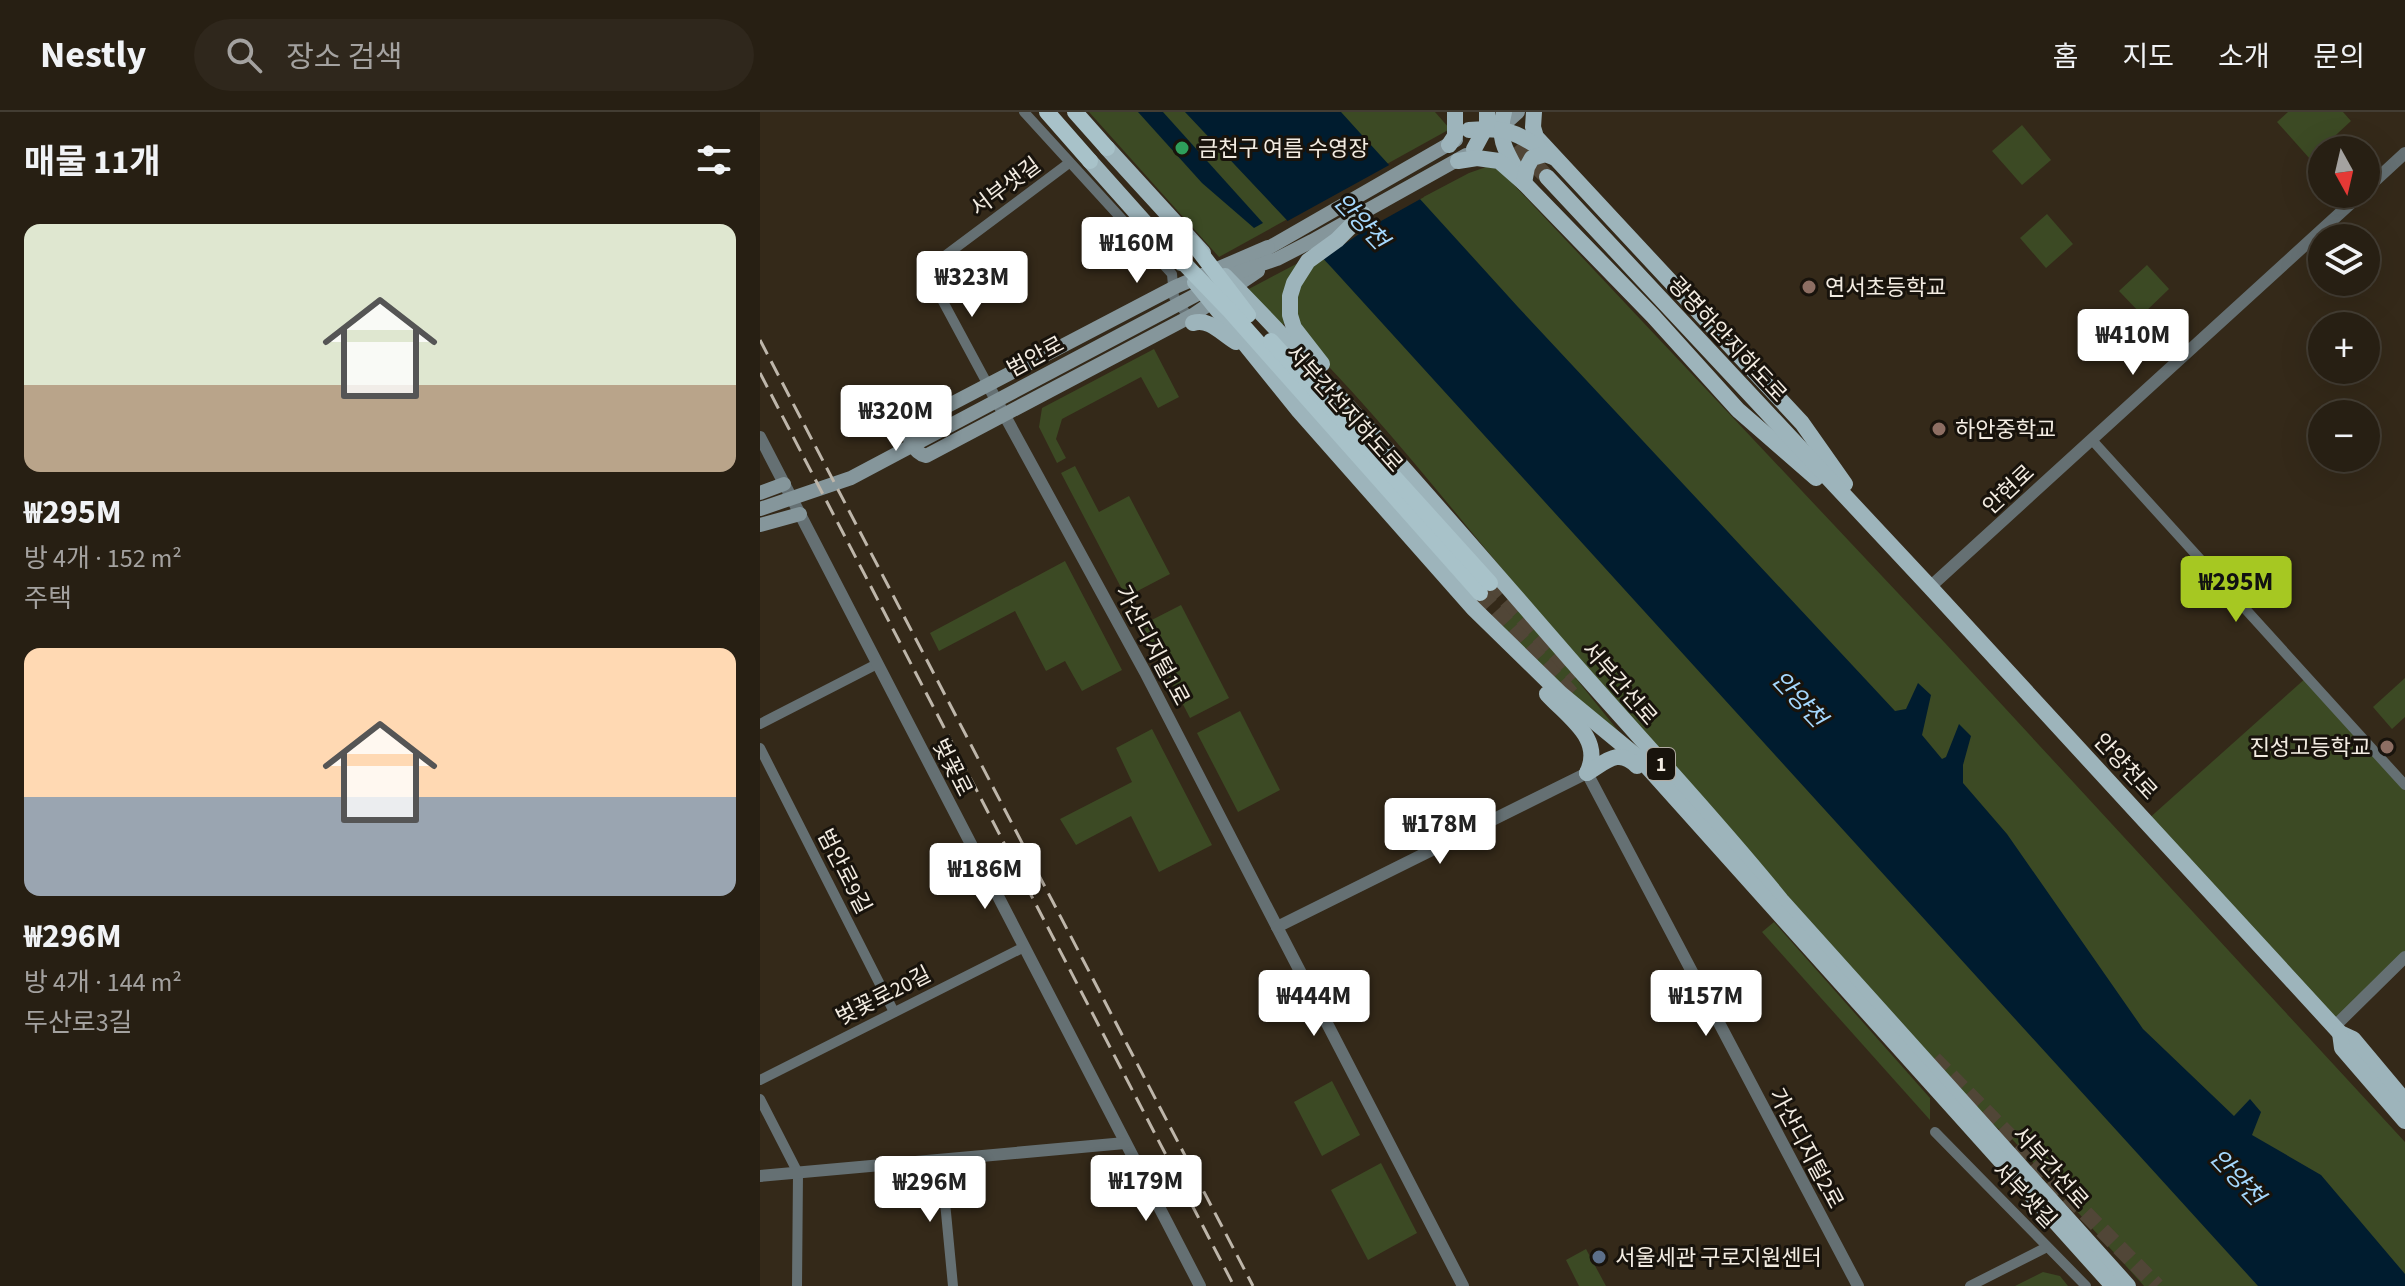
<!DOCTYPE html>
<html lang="ko">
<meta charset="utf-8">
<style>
body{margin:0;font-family:"Source Sans 3","Noto Sans KR",sans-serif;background:#2f271c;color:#f1f3f6;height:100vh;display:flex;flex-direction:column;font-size:30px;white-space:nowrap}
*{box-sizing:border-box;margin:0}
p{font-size:26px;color:#a4a2a0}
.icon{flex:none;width:44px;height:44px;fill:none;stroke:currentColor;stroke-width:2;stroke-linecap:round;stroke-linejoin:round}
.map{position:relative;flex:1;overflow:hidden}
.sheet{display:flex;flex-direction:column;background:#271f13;width:760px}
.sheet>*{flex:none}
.needle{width:52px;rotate:172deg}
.fabs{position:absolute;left:1548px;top:24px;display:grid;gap:16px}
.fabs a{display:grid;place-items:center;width:72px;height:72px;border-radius:50%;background:#271f13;box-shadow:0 8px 32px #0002,0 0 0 2px #433d33;font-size:40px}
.price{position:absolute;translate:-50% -68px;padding:0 18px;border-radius:8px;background:#fff;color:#222;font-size:26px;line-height:52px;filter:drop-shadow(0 2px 4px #0008)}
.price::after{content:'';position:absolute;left:50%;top:48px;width:24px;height:18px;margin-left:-12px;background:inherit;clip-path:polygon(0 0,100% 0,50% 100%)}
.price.current{background:#a6c822;color:#111}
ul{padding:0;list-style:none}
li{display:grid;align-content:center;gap:16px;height:424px;padding:0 24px}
li span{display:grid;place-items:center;height:248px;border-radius:16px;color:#555}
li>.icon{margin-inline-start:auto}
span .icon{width:144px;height:144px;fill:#fffc;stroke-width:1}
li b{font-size:34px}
h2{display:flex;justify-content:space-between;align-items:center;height:96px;padding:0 24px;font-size:34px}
header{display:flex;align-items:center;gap:48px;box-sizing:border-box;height:112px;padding:0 40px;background:#271f13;border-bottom:2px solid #433d33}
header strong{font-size:38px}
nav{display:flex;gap:44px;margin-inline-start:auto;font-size:28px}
.search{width:560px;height:72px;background:#2f271c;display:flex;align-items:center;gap:20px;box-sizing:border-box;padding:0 28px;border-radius:44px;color:#a4a2a0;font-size:30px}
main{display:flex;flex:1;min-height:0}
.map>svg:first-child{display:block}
.green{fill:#3c4a24}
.water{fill:#001c2f}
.pier{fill:#342919}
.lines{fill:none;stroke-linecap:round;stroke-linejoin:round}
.primary-tunnel{stroke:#514637;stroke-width:16;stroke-dasharray:16 8;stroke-linecap:butt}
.trunk-tunnel{stroke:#514637;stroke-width:16;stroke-dasharray:16 8;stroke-linecap:butt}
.minor{stroke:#657073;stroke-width:10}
.tertiary{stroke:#657073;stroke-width:12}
.secondary{stroke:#85969b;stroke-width:14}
.primary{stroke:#9db4bb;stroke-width:16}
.trunk{stroke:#a8c2c9;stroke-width:16}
.rail{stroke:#beb6aa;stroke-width:3;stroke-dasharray:16 8;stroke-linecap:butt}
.leisure-dot{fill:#2e9e5b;stroke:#18130c;stroke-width:3}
.education-dot{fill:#8d6e63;stroke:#18130c;stroke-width:3}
.service-dot{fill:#5c6f8a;stroke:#18130c;stroke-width:3}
.labels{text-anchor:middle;stroke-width:6;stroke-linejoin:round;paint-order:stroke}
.shield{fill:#18130c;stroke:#b1aba2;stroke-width:2}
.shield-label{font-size:20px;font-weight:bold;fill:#f3ece2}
.poi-label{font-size:22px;fill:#f3ece2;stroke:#18130c;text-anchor:start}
.street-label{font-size:22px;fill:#f3ece2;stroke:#18130c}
.water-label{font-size:24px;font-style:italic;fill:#a5d8fe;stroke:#18130c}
</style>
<header>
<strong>Nestly</strong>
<div class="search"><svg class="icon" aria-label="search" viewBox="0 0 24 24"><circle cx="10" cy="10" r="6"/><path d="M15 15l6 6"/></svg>장소 검색</div>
<nav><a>홈</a><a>지도</a><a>소개</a><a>문의</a></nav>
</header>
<main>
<section class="sheet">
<h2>매물 11개<svg class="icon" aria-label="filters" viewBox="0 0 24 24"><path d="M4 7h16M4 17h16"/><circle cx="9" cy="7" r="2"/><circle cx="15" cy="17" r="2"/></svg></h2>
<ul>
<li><span style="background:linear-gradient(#dfe7d0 65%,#b9a48a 0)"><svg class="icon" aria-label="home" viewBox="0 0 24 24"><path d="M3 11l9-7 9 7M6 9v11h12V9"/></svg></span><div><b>₩295M</b><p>방 4개 · 152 m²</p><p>주택</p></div></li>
<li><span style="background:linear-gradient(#ffd9b3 60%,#9aa5b1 0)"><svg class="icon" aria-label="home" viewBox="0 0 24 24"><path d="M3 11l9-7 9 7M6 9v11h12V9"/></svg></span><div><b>₩296M</b><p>방 4개 · 144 m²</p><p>두산로3길</p></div></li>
</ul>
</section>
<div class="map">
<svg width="1645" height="1174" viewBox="0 0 1645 1174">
<rect width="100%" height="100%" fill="#342919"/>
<g class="green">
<polygon points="329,0 675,0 690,17 459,145"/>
<polygon points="1528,0 1583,0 1591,9 1550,47 1517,10"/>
<polygon points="1262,13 1291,48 1262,73 1232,39"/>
<path d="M 726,55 L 739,57 L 1185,531 L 1645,1030 L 1645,1174 L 1384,1174 L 1253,1028 L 1231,1011 C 1077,841 927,671 777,498 C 694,402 617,298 525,211 L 519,215 L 485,179 L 709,61 Z"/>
<polygon points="1287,102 1313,132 1286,156 1260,126"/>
<polygon points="1387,153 1409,177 1382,203 1359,179"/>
<polygon points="394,237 419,285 398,296 381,265 302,307 296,327 306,346 297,351 279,315 282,296"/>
<polygon points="315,354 339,400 369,384 410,462 366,485 301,361"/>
<polygon points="305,449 362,558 322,579 305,549 286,559 255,499 179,539 170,521"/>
<polygon points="754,490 860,621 849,615 732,508"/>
<polygon points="421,493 469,586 430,606 382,513"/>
<polygon points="1547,565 1645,673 1645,845 1575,914 1386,709"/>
<polygon points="1645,566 1645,605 1632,617 1613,595"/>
<polygon points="480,599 520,678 478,700 437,621"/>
<polygon points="392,617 452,733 399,760 371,704 316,733 300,707 372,670 356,636"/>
<polygon points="1014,810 1170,986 1170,1008 1002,820"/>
<polygon points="572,969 600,1023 562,1044 534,990"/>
<polygon points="621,1051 657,1121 608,1148 571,1078"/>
<polygon points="826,1137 846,1174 819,1174 806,1148"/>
<polygon points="1283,1160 1300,1164 1308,1174 1255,1174"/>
</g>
<g class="water">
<polygon points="378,0 403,0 503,111 494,116 442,71"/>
<polygon points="425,0 581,0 758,195 1135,599 1146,597 1158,571 1171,583 1162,623 1182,647 1186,645 1199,612 1211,624 1203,653 1203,671 1247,722 1383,917 1474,1004 1490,987 1501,1000 1492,1023 1561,1063 1645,1162 1645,1174 1498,1174 572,156"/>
</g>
<polygon class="pier" points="633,51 664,85 605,118 560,149 524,111"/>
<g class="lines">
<polyline class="primary-tunnel" points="740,16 787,65"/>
<g class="trunk-tunnel">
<polyline points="730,471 816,565"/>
<polyline points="720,481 816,587"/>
<polyline points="1174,947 1397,1174"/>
</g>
<g class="minor">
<polyline points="264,0 412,162 414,185 433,211"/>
<polyline points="228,273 166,158 309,51"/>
<polyline points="1332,328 1645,673"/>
<polyline points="0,612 117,552"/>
<polyline points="0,636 134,900"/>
<polyline points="0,968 264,835"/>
<polyline points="0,987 38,1061 37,1174"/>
<polyline points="1175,1020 1326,1174"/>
<polyline points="181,1048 193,1174"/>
<polyline points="1210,1174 1287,1135"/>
</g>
<g class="tertiary">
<polyline points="1606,77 1645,41"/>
<polyline points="228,273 385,560 703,1174"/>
<polyline points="0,325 440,1174"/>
<polyline points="1170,475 1601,82"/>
<polyline points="517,815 827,661 1098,1174"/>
<polyline points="1575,914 1645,845"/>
<polyline points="0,1064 365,1031"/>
</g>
<g class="secondary">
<polyline points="738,18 758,0"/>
<polyline points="503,139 696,28"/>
<path d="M 498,159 L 433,203 L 166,344 C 154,341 145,324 151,313 L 415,175 L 508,135"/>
<polyline points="0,381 24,372"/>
<polyline points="0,397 91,366 479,160 517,147 552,129 706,43"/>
<polyline points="0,413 40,402"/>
</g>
<g class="primary">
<path d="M 744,0 C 737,25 745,38 757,59"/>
<polyline points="774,0 773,15 776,25 1042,311 1085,372"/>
<path d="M 709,18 C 744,15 755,19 783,38"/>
<polyline points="689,33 695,24 695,0"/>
<polyline points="347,36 443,141"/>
<polyline points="714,37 727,13 727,0"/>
<polyline points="330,49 421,151"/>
<polyline points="698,49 717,46 739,49 764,71 893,204 978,298 1056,366"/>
<polyline points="787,65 1170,475 1580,921 1593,927 1645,989"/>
<polyline points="764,71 767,55 772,46 785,42 793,45"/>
<path d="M 465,164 C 585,286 697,417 810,547 C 880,627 954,705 1021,788 L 1368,1174"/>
<polyline points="435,170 539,299 713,496 801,582 881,648 1353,1174"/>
<path d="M 433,211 C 450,206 462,222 476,230"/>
<polyline points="562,252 534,216 530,203 530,184 534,171 548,149 577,128 603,102"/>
<path d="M 787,582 C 809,606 844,627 827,661"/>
<path d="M 827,661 C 846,650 858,635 877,654"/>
<polyline points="1580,921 1582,936 1645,1009"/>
</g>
<g class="trunk">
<polyline points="287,0 330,49"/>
<polyline points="315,0 347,36"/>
<polyline points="433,131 488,203"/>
<polyline points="415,142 470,199 720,481"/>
<polyline points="511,229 730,471"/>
</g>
<g class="rail">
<polyline points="0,228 493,1174"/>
<polyline points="0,261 474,1174"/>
</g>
</g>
<circle class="leisure-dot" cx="422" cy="36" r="8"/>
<g class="education-dot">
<circle cx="1049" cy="175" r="8"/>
<circle cx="1179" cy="317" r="8"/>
<circle cx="1627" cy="635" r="8"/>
</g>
<circle class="service-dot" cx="839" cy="1145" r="8"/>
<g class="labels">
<rect class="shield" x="887" y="636" width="28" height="32" rx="6"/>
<g class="shield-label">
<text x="901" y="659">1</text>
</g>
<g class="poi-label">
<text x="438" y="44">금천구 여름 수영장</text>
<text x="1065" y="183">연서초등학교</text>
<text x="1195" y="325">하안중학교</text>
<text x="1611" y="643" text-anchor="end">진성고등학교</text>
<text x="855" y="1153">서울세관 구로지원센터</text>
</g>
<g class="street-label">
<text transform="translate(245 74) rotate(-37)" y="8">서부샛길</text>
<text transform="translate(968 227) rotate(47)" y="8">광명하안지하도로</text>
<text transform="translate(275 244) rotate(-28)" y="8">범안로</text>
<text transform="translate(585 296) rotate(48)" y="8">서부간선지하도로</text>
<text transform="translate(1248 377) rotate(-43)" y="8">안현로</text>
<text transform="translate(393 533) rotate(62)" y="8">가산디지털1로</text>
<text transform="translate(860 571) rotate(49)" y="8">서부간선로</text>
<text transform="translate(1366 654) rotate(47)" y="8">안양천로</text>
<text transform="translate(193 655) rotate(63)" y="8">벚꽃로</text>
<text transform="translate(85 759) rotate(63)" y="8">범안로9길</text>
<text transform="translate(123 883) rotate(-27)" y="8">벚꽃로20길</text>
<text transform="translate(1047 1036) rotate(62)" y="8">가산디지털2로</text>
<text transform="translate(1291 1055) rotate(48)" y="8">서부간선로</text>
<text transform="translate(1265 1083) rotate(46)" y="8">서부샛길</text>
</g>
<g class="water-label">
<text transform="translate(601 109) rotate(47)" y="8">안양천</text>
<text transform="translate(1039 587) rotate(47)" y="8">안양천</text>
<text transform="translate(1477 1065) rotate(47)" y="8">안양천</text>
</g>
</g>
</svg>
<div class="fabs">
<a><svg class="needle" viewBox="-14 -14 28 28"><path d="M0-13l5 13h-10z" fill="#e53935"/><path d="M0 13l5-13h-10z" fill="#a4a2a0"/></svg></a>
<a><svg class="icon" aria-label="layers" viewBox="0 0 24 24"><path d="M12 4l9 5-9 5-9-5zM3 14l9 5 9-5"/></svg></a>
<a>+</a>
<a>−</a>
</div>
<b class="price" style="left:377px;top:173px">₩160M</b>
<b class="price" style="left:212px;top:207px">₩323M</b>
<b class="price" style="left:1373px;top:265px">₩410M</b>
<b class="price" style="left:136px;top:341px">₩320M</b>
<b class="price current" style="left:1476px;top:512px">₩295M</b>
<b class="price" style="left:680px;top:754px">₩178M</b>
<b class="price" style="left:225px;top:799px">₩186M</b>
<b class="price" style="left:554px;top:926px">₩444M</b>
<b class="price" style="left:946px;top:926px">₩157M</b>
<b class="price" style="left:386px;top:1111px">₩179M</b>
<b class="price" style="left:170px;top:1112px">₩296M</b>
</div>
</main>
